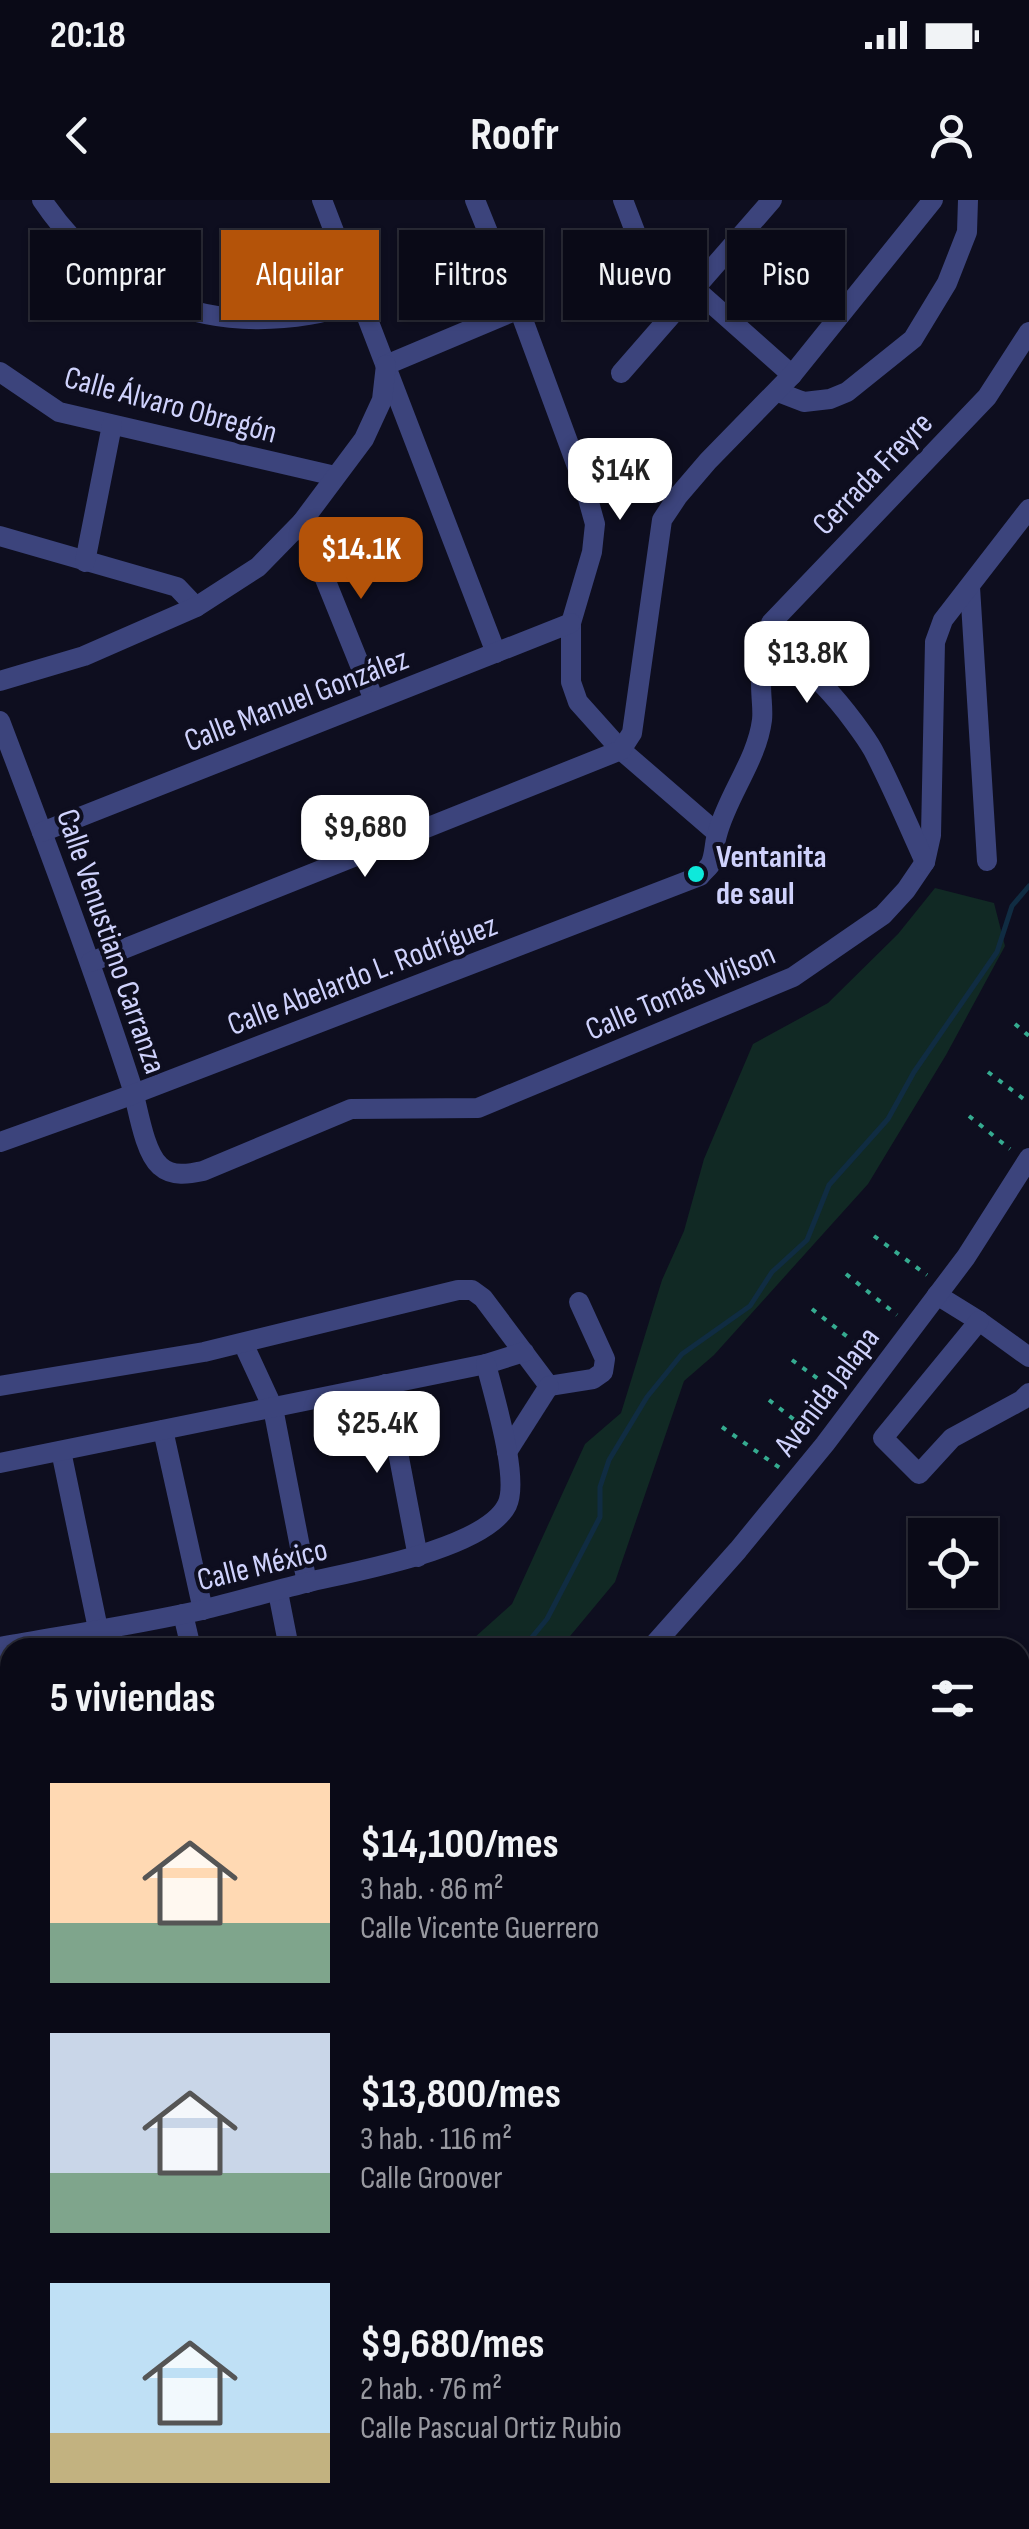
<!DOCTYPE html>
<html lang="es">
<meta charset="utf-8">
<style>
body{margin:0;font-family:"Sofia Sans Condensed",sans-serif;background:#131320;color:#f1f3f6;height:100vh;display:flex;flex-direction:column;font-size:38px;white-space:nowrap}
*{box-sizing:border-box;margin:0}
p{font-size:32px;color:#999aa1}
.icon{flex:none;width:55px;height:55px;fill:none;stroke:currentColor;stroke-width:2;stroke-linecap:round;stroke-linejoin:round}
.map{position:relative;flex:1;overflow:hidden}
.panel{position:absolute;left:0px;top:1438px;width:1030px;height:892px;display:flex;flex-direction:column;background:#0a0a17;border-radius:30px 30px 0 0;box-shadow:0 2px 8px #0004,0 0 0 2px #2a2b36}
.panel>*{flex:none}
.hud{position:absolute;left:30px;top:30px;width:970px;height:90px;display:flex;gap:20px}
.fabs{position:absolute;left:908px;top:1318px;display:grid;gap:20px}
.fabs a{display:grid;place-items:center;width:90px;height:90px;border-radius:0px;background:#0a0a17;box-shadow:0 2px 8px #0004,0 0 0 2px #2a2b36;font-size:50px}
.price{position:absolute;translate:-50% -85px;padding:0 22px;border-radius:20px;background:#fff;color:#222;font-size:32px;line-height:65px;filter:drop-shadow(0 2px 5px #0008)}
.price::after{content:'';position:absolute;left:50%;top:60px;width:30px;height:22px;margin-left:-15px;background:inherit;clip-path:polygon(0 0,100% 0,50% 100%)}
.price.current{background:#b45309;color:#fff}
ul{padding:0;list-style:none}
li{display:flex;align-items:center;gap:30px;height:250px;padding:0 50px}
li span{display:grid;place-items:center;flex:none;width:280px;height:200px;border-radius:0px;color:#555}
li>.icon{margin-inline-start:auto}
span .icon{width:120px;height:120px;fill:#fffc;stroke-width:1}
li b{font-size:42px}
h2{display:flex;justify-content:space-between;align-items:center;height:120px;padding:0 50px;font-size:42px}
.tag{padding:0 35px;border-radius:0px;background:#0a0a17;box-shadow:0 2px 8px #0004,0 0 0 2px #2a2b36;font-size:35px;line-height:90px}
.tag.current{background:#b45309;color:#fff}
.status{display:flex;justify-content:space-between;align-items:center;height:70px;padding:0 50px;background:#0a0a17;direction:ltr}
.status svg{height:28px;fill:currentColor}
header{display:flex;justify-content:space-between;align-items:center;height:130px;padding:0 50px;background:#0a0a17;font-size:45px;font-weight:700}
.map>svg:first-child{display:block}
.green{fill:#112924}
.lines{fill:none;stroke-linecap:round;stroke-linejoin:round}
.stream{stroke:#102c42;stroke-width:5}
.path{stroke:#35ab90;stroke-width:4;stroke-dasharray:5 8;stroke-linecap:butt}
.minor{stroke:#3c447c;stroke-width:20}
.poi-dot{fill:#0ee9db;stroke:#0e0e1f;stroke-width:4}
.labels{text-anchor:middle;stroke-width:8;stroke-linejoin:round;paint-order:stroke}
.street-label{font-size:32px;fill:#cfd2fc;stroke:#0e0e1f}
.poi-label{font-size:32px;font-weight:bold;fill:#cfd2fc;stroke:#0e0e1f;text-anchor:start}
</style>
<div class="status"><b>20:18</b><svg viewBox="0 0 49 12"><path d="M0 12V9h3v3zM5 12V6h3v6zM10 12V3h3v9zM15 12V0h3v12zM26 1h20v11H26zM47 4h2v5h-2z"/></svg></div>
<header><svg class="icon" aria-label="back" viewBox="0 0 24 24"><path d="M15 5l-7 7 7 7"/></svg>Roofr<svg class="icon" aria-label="person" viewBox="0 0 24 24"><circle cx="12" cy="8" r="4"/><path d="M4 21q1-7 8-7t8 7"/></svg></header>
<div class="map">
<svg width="1029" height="2329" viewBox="0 0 1029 2329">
<rect width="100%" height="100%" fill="#0e0e1f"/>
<g class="green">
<polygon points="935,688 994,703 1005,746 946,855 868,984 714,1155 684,1181 615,1382 561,1447 464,1447 512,1404 585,1244 621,1213 662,1080 684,1031 704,959 753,844 828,803 898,734"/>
<polygon points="10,1669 10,1865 0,1873 0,1676"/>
</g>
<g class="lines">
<g class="stream">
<polyline points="523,1448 547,1419 600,1317 600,1287 609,1260 647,1197 682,1154 750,1106 772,1072 807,1040 829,985 888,919 914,872 997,752 1012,706 1029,686"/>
<polyline points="1020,1595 1029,1586"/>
<polyline points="0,1800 10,1792"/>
</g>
<g class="path">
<polyline points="1015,824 1029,836"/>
<polyline points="988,872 1029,903"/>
<polyline points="969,916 1010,949"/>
<polyline points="874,1036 927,1075"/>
<polyline points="846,1074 897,1115"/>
<polyline points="812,1109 868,1153"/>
<polyline points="792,1160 839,1194"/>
<polyline points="769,1200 810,1232"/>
<polyline points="722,1227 780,1268"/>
<polyline points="0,1688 10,1694"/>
<polyline points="0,2224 10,2260"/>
</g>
<g class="minor">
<path d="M 42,0 C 104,92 198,133 309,115 C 327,112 344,106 361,101"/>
<polyline points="322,0 496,453"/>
<polyline points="475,0 519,109 585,288 595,324 592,352 571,423 571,482 578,502 621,550 717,633"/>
<polyline points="623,0 649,68 660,87 679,105"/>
<polyline points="694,88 792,175"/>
<polyline points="386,165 519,109"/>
<polyline points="0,172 59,212 335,276"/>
<polyline points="621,173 772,0"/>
<polyline points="778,192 804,202 830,199 847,192 913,139 947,83 967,32 968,0"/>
<polyline points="302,322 374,500"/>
<polyline points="0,336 177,387 196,407"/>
<polyline points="85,362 112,225"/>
<polyline points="970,387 987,661"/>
<polyline points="775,456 772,443 771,423 987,197 1029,132"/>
<polyline points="0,481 84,456 196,407 258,367 302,322 364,239 382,200 386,165"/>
<path d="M 0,521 C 46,642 92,764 132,887 C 138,908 144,952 160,966 C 172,977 189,974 203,971 L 351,909 L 478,908 L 793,777 L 883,715 L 906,690 L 925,662 L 931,635 L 935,442 L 943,420 L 1029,309"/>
<polyline points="42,632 571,423"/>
<polyline points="91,762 621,550 632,533 662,320 678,296 708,261 792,175 933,0"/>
<path d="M 0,942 L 134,894 L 700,676 C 703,672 707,669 710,665 C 715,656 714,644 717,635 C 727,596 757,560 762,520 C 764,504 757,481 765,466 C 787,425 862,530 873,550 C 892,586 908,625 925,662"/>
<polyline points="937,1095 979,1121 1029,1157"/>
<polyline points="979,1121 883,1238 919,1274 952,1238 1022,1200 1029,1193"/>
<polyline points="243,1143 273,1208 307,1383"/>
<polyline points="385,1184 418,1357"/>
<polyline points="0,1186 204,1152 458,1090 472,1090 483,1098 549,1186"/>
<polyline points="549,1186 593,1179 603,1172 605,1159 579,1102"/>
<polyline points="163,1230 203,1410"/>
<polyline points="61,1251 102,1448"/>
<polyline points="507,1252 549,1186"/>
<polyline points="0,1263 486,1164 524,1152"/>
<polyline points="278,1392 289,1448"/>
<polyline points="183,1414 191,1448"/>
<path d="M 0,1447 C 67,1435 135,1425 202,1410 C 239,1401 276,1390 313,1381 C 357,1371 486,1348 507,1305 C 520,1279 493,1193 486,1164"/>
<polyline points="651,1448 738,1350 825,1244 966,1057 1029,958"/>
<polyline points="0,1457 10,1493"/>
<polyline points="1020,1555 1029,1546"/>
<polyline points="1020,1660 1029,1655"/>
<polyline points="1020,1796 1029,1812"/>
<polyline points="0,1885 10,1877"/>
<polyline points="0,2024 10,2020"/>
<polyline points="0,2046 10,2080"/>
<polyline points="1020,2123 1029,2143"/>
<polyline points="0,2138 8,2114 10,2097"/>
<polyline points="0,2155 10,2153"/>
<polyline points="0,2195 10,2192"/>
<polyline points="1020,2215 1029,2201"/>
<polyline points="0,2323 10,2319"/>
<polyline points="942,2329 948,2320"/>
</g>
</g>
<circle class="poi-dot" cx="696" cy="674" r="10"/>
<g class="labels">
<g class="street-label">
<text transform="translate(171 204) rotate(15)" y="11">Calle Álvaro Obregón</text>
<text transform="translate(872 273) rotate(-46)" y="11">Cerrada Freyre</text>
<text transform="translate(296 499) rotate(-21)" y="11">Calle Manuel González</text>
<text transform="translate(112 741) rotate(71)" y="11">Calle Venustiano Carranza</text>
<text transform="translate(362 774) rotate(-21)" y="11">Calle Abelardo L. Rodríguez</text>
<text transform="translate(680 791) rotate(-23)" y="11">Calle Tomás Wilson</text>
<text transform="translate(826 1191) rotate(-53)" y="11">Avenida Jalapa</text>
<text transform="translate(262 1364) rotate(-14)" y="11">Calle México</text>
</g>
<g class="poi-label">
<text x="716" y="667">Ventanita<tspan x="716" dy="37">de saul</tspan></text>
</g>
</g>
</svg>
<div class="fabs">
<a><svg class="icon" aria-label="locate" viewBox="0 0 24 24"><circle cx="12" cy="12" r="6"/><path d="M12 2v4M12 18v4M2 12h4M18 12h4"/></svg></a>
</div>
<b class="price" style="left:620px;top:323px">$14K</b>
<b class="price current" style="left:361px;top:402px">$14.1K</b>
<b class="price" style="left:807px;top:506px">$13.8K</b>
<b class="price" style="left:365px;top:680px">$9,680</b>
<b class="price" style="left:377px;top:1276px">$25.4K</b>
<div class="hud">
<a class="tag">Comprar</a>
<a class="tag current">Alquilar</a>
<a class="tag">Filtros</a>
<a class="tag">Nuevo</a>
<a class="tag">Piso</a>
</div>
<section class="panel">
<h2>5 viviendas<svg class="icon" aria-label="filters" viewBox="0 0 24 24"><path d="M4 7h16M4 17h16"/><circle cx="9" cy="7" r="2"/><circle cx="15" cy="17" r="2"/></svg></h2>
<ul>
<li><span style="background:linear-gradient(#ffd9b3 70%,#7fa58c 0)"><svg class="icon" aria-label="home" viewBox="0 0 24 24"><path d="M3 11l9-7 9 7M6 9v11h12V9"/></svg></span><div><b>$14,100/mes</b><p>3 hab. · 86 m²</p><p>Calle Vicente Guerrero</p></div></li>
<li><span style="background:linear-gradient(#c9d6e8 70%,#7fa58c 0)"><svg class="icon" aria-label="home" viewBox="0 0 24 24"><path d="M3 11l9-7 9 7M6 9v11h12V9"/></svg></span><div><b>$13,800/mes</b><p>3 hab. · 116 m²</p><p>Calle Groover</p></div></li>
<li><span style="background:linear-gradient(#bfe0f5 75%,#c2b280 0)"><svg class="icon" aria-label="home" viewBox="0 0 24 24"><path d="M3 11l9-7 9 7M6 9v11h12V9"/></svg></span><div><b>$9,680/mes</b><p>2 hab. · 76 m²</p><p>Calle Pascual Ortiz Rubio</p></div></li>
</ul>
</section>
</div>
